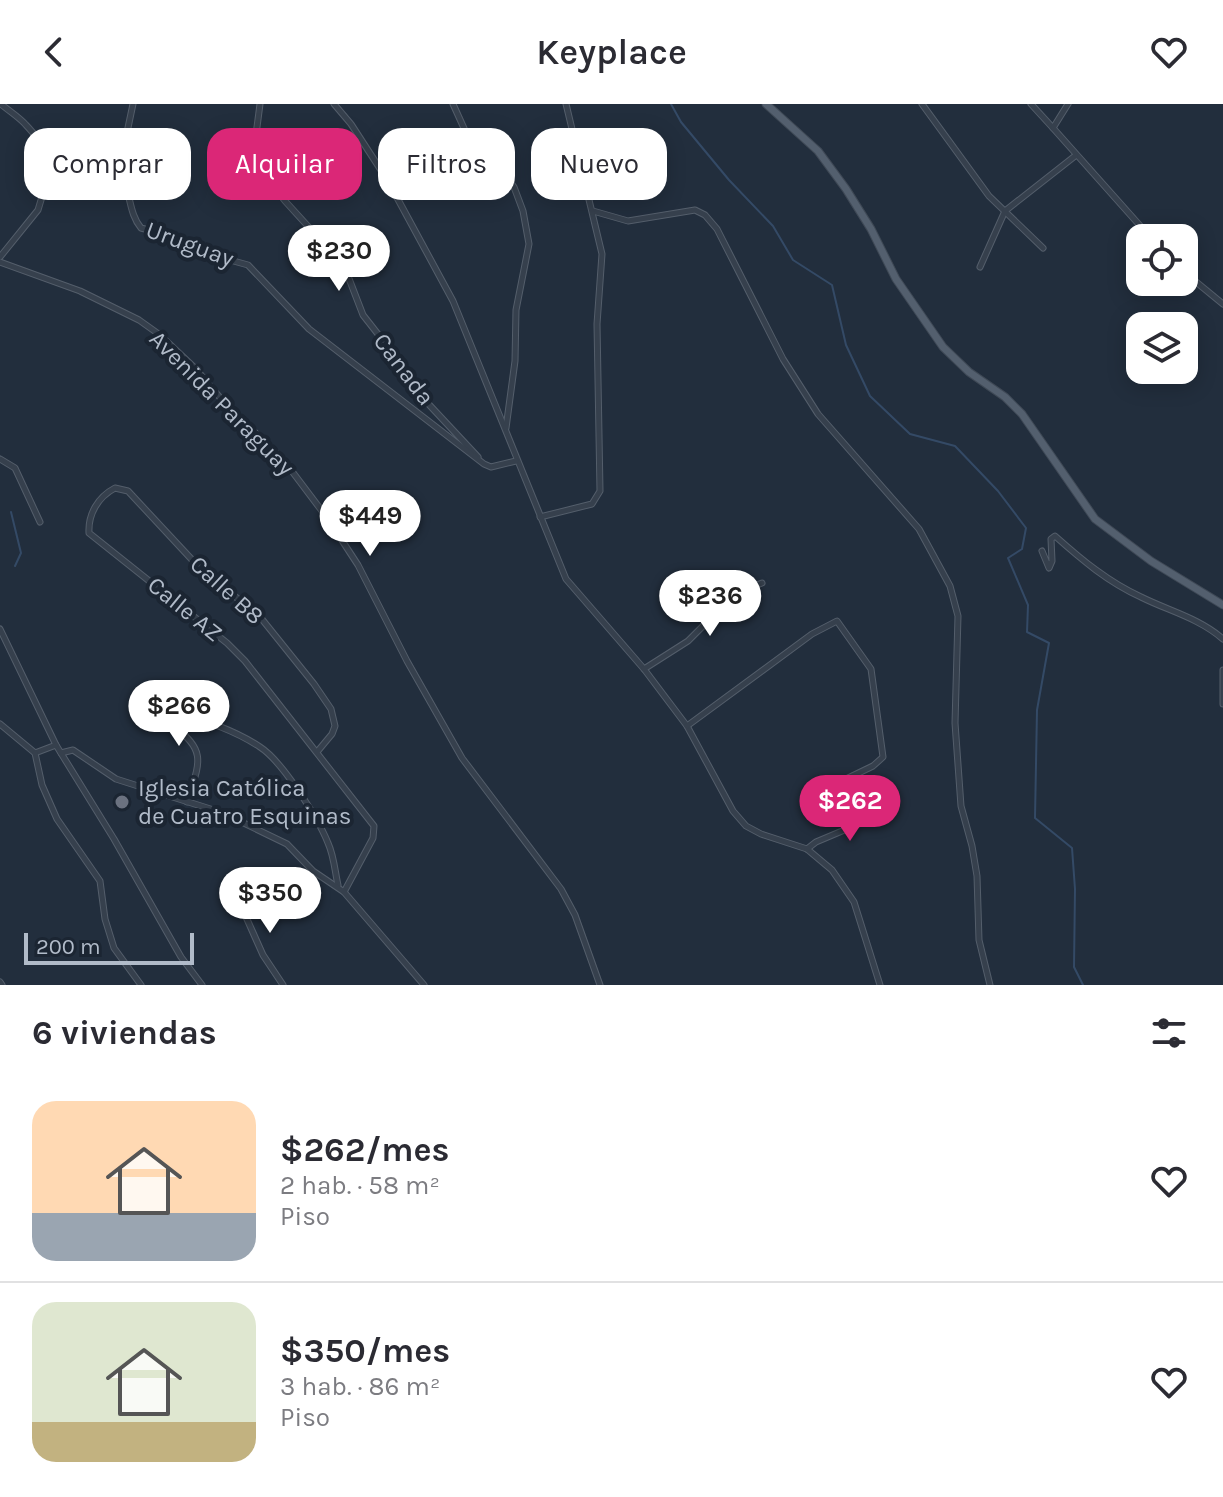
<!DOCTYPE html>
<html lang="es">
<meta charset="utf-8">
<style>
body{margin:0;font-family:Karla,sans-serif;background:#f7f7f7;color:#2b2b33;height:100vh;display:flex;flex-direction:column;font-size:30px;white-space:nowrap}
*{box-sizing:border-box;margin:0}
p{font-size:26px;color:#7c7c81}
.icon{flex:none;width:44px;height:44px;fill:none;stroke:currentColor;stroke-width:2;stroke-linecap:round;stroke-linejoin:round}
.map{position:relative;height:881px;overflow:hidden}
.side{display:flex;flex-direction:column;background:#fff;flex:1}
.side>*{flex:none}
.guide{position:absolute;left:24px;top:24px;width:800px;height:72px;display:flex;gap:16px}
.controls{position:absolute;left:1126px;top:120px;display:grid;gap:16px}
.controls a{display:grid;place-items:center;width:72px;height:72px;border-radius:16px;background:#fff;box-shadow:0 4px 20px #0003;font-size:40px}
.scale{position:absolute;left:24px;bottom:20px;width:170px;box-sizing:border-box;padding-left:8px;border:4px solid #b1bbc9;border-top:0;font-size:22px;line-height:28px;white-space:nowrap;color:#b1bbc9;-webkit-text-stroke:6px #1b2532;paint-order:stroke}
.price{position:absolute;translate:-50% -68px;padding:0 18px;border-radius:28px;background:#fff;color:#222;font-size:26px;line-height:52px;filter:drop-shadow(0 2px 4px #0008)}
.price::after{content:'';position:absolute;left:50%;top:48px;width:24px;height:18px;margin-left:-12px;background:inherit;clip-path:polygon(0 0,100% 0,50% 100%)}
.price.active{background:#db2777;color:#fff}
ul{padding:0;list-style:none}
li{display:flex;align-items:center;gap:24px;height:200px;padding:0 32px}
li+li{border-top:2px solid #e1e1e2}
li span{display:grid;place-items:center;flex:none;width:224px;height:160px;border-radius:24px;color:#555}
li>.icon{margin-inline-start:auto}
span .icon{width:96px;height:96px;fill:#fffc;stroke-width:1}
li b{font-size:34px}
h2{display:flex;justify-content:space-between;align-items:center;height:96px;padding:0 32px;font-size:34px}
.tag{padding:0 28px;border-radius:24px;background:#fff;box-shadow:0 4px 20px #0003;font-size:28px;line-height:72px}
.tag.active{background:#db2777;color:#fff}
header{display:flex;justify-content:space-between;align-items:center;height:104px;padding:0 32px;background:#fff;font-size:36px;font-weight:600}
.map>svg:first-child{display:block}
.lines{fill:none;stroke-linecap:round;stroke-linejoin:round}
.stream{stroke:#344a66;stroke-width:2}
.minor-casing{stroke:#545e6b;stroke-width:7}
.primary-casing{stroke:#3f4956;stroke-width:9}
.minor{stroke:#36404d;stroke-width:5}
.primary{stroke:#535f6e;stroke-width:7}
.worship-dot{fill:#6b7280;stroke:#1b2532;stroke-width:3}
.labels{text-anchor:middle;stroke-width:8;stroke-linejoin:round;paint-order:stroke}
.street-label{font-size:24px;fill:#b1bbc9;stroke:#1b2532}
.poi-label{font-size:24px;fill:#b1bbc9;stroke:#1b2532;text-anchor:start}
</style>
<header><svg class="icon" aria-label="back" viewBox="0 0 24 24"><path d="M15 5l-7 7 7 7"/></svg>Keyplace<svg class="icon" aria-label="heart" viewBox="0 0 24 24"><path d="M12 20l-8-8c-3-5 5-10 8-4 3-6 11-1 8 4z"/></svg></header>
<div class="map">
<svg width="1223" height="881" viewBox="0 0 1223 881">
<rect width="100%" height="100%" fill="#222e3d"/>
<g class="lines">
<g class="stream">
<polyline points="671,0 681,18 729,76 773,122 793,156 832,181 846,241 870,292 910,330 955,342 998,387 1026,424 1022,445 1008,454 1028,501 1027,528 1049,539 1037,606 1035,714 1072,744 1075,785 1074,863 1083,881"/>
<polyline points="11,408 21,449 15,462"/>
</g>
<defs>
<g id="minor">
<path d="M 1,0 C 9,7 19,13 26,21 C 47,43 56,66 88,74 C 100,78 108,80 118,71"/>
<polyline points="260,0 254,46 256,59 285,97 336,153 348,172 363,211 392,248 421,292 478,353"/>
<polyline points="334,0 351,20 388,77 453,197 566,475 644,565 687,622 733,707 746,722 761,730 807,745 832,766 854,798 880,881"/>
<polyline points="453,0 472,42 500,64 514,83 523,107 529,140 516,206 515,257 506,324"/>
<polyline points="922,0 989,92 1043,144"/>
<polyline points="1031,0 1053,24"/>
<polyline points="1068,0 1053,24 1151,134"/>
<path d="M 118,71 C 132,84 127,107 141,124 L 178,134 L 208,150 L 248,161 L 309,225 L 484,360 L 491,363 L 516,357"/>
<polyline points="118,71 133,0"/>
<polyline points="593,107 628,117 695,106 705,111 717,125 783,255 818,310 919,425 950,482 958,512 955,619 961,702 972,742 977,772 979,836 990,881"/>
<polyline points="0,153 38,106 53,56"/>
<polyline points="0,158 80,187 139,216 160,231 196,265 222,296 285,358 328,415 358,461 407,557 462,654 561,785 575,811 600,881"/>
<polyline points="980,163 1005,107 1075,52"/>
<polyline points="1184,168 1223,200"/>
<polyline points="0,355 15,364 40,418"/>
<polyline points="540,413 592,400 600,387 597,220 602,150 566,0"/>
<path d="M 1042,447 L 1049,464 L 1052,457 L 1051,435 L 1055,432 C 1082,456 1108,478 1141,493 C 1169,507 1199,514 1223,535"/>
<polyline points="0,525 56,641 114,735 181,853 202,881"/>
<polyline points="644,565 688,537 715,510 733,500 752,483 762,479"/>
<polyline points="1223,566 1223,600"/>
<path d="M 154,606 L 161,603 C 195,614 230,623 260,643 C 282,657 318,714 328,739 C 334,752 335,768 338,781"/>
<path d="M 154,606 C 159,614 166,618 174,623 C 209,647 198,662 187,698"/>
<polyline points="0,620 35,649 56,641"/>
<polyline points="687,622 812,530 837,517 871,565 883,653 873,662 844,676"/>
<path d="M 317,648 L 332,630 L 335,622 L 331,605 L 314,580 L 261,514 L 196,460 L 128,387 L 115,384 C 98,393 88,410 89,429 L 227,539 L 245,557 L 374,722 L 373,734 L 344,788"/>
<polyline points="35,649 42,681 57,715 100,777 105,815 114,844 141,881"/>
<polyline points="61,649 73,646 116,675 223,709 287,740 313,767 344,788 424,881"/>
<polyline points="807,745 816,738 880,711"/>
<polyline points="238,795 263,851 283,881"/>
<polyline points="0,878 2,881"/>
</g>
<polyline id="primary" points="766,0 818,47 846,85 871,125 896,175 943,243 969,268 1005,293 1022,310 1095,415 1151,457 1223,501"/>
</defs>
<use href="#minor" class="minor-casing"/>
<use href="#primary" class="primary-casing"/>
<use href="#minor" class="minor"/>
<use href="#primary" class="primary"/>
</g>
<circle class="worship-dot" cx="122" cy="698" r="8"/>
<g class="labels">
<g class="street-label">
<text transform="translate(190 140) rotate(20)" y="8">Uruguay</text>
<text transform="translate(404 265) rotate(53)" y="8">Canada</text>
<text transform="translate(222 299) rotate(45)" y="8">Avenida Paraguay</text>
<text transform="translate(227 486) rotate(42)" y="8">Calle B8</text>
<text transform="translate(185 505) rotate(39)" y="8">Calle AZ</text>
</g>
<g class="poi-label">
<text x="138" y="692">Iglesia Católica<tspan x="138" dy="28">de Cuatro Esquinas</tspan></text>
</g>
</g>
</svg>
<div class="controls">
<a><svg class="icon" aria-label="locate" viewBox="0 0 24 24"><circle cx="12" cy="12" r="6"/><path d="M12 2v4M12 18v4M2 12h4M18 12h4"/></svg></a>
<a><svg class="icon" aria-label="layers" viewBox="0 0 24 24"><path d="M12 4l9 5-9 5-9-5zM3 14l9 5 9-5"/></svg></a>
</div>
<div class="scale">200 m</div>
<b class="price" style="left:339px;top:189px">$230</b>
<b class="price" style="left:370px;top:454px">$449</b>
<b class="price" style="left:710px;top:534px">$236</b>
<b class="price" style="left:179px;top:644px">$266</b>
<b class="price active" style="left:850px;top:739px">$262</b>
<b class="price" style="left:270px;top:831px">$350</b>
<div class="guide">
<a class="tag">Comprar</a>
<a class="tag active">Alquilar</a>
<a class="tag">Filtros</a>
<a class="tag">Nuevo</a>
</div>
</div>
<section class="side">
<h2>6 viviendas<svg class="icon" aria-label="filters" viewBox="0 0 24 24"><path d="M4 7h16M4 17h16"/><circle cx="9" cy="7" r="2"/><circle cx="15" cy="17" r="2"/></svg></h2>
<ul>
<li><span style="background:linear-gradient(#ffd9b3 70%,#9aa5b1 0)"><svg class="icon" aria-label="home" viewBox="0 0 24 24"><path d="M3 11l9-7 9 7M6 9v11h12V9"/></svg></span><div><b>$262/mes</b><p>2 hab. · 58 m²</p><p>Piso</p></div><svg class="icon" aria-label="heart" viewBox="0 0 24 24"><path d="M12 20l-8-8c-3-5 5-10 8-4 3-6 11-1 8 4z"/></svg></li>
<li><span style="background:linear-gradient(#dfe7d0 75%,#c2b280 0)"><svg class="icon" aria-label="home" viewBox="0 0 24 24"><path d="M3 11l9-7 9 7M6 9v11h12V9"/></svg></span><div><b>$350/mes</b><p>3 hab. · 86 m²</p><p>Piso</p></div><svg class="icon" aria-label="heart" viewBox="0 0 24 24"><path d="M12 20l-8-8c-3-5 5-10 8-4 3-6 11-1 8 4z"/></svg></li>
</ul>
</section>
